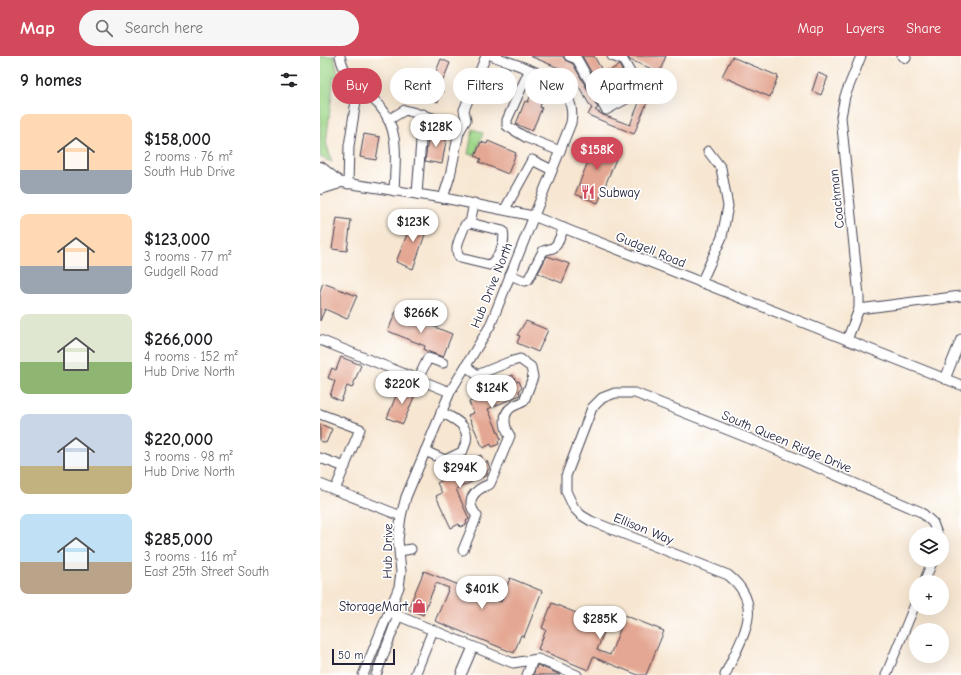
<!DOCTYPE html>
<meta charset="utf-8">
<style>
body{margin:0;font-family:"Comic Neue",sans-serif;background:#f6f6f6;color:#202124;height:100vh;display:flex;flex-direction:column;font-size:15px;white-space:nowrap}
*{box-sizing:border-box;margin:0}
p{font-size:13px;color:#757577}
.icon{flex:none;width:22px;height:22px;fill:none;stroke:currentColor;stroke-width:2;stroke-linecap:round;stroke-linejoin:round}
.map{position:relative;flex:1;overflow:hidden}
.panel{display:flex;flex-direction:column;background:#fff;width:320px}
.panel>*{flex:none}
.banner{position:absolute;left:12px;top:12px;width:380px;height:36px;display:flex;gap:8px}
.fabs{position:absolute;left:589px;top:471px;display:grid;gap:8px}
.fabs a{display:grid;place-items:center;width:40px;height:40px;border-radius:50%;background:#fff;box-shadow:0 4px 16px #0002;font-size:20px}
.scale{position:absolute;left:12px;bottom:10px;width:63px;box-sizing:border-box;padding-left:4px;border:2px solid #22223b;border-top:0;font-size:11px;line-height:14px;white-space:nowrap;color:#22223b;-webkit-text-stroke:3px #fff;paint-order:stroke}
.price{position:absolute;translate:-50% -34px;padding:0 9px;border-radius:14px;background:#fff;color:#222;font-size:13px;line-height:26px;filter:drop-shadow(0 1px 2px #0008)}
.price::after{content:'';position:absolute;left:50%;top:24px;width:12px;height:9px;margin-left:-6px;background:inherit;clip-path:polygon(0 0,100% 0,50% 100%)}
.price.on{background:#d1495b;color:#fff}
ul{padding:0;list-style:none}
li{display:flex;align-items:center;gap:12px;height:100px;padding:0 20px}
li span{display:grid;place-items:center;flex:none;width:112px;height:80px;border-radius:8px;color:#555}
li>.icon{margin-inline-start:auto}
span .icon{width:48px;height:48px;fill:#fffc;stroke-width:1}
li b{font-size:17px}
h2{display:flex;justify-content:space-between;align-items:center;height:48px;padding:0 20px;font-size:17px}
.chip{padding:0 14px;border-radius:18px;background:#fff;box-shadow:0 4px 16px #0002;font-size:14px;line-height:36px}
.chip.on{background:#d1495b;color:#fff}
header{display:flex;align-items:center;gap:24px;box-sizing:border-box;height:56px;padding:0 20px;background:#d1495b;color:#fff}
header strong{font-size:19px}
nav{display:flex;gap:22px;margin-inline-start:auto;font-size:14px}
.search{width:280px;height:36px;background:#f6f6f6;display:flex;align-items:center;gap:10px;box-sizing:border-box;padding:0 14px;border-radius:22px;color:#757577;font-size:15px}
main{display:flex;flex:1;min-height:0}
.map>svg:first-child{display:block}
.green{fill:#9fd789;stroke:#607c62}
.building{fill:#e4a793;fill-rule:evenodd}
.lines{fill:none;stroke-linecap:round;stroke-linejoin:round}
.minor-casing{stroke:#424052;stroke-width:11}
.highway-casing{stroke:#424052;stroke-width:16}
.minor{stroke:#fff;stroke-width:9}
.highway{stroke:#fff;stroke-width:14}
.labels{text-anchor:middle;stroke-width:3.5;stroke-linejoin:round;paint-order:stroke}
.poi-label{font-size:13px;fill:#22223b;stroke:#fff;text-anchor:start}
.street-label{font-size:13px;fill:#22223b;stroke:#fff}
</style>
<header>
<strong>Map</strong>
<div class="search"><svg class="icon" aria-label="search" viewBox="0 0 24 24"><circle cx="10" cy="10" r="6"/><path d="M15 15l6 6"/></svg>Search here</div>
<nav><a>Map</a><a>Layers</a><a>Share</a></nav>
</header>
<main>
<section class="panel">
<h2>9 homes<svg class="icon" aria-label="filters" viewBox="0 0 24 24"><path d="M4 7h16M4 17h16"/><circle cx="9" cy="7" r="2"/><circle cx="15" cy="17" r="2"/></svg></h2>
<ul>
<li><span style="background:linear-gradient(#ffd9b3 70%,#9aa5b1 0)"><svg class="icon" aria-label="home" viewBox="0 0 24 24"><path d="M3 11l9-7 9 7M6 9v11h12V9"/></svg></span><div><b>$158,000</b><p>2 rooms · 76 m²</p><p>South Hub Drive</p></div></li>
<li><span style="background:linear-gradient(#ffd9b3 65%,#9aa5b1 0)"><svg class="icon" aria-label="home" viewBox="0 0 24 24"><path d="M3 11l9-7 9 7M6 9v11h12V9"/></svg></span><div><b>$123,000</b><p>3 rooms · 77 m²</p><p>Gudgell Road</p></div></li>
<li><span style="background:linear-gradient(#dfe7d0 60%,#8fb573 0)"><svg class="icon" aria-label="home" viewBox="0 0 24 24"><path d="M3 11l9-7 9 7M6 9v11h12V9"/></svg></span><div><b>$266,000</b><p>4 rooms · 152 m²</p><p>Hub Drive North</p></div></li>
<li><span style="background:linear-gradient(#c9d6e8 65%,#c2b280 0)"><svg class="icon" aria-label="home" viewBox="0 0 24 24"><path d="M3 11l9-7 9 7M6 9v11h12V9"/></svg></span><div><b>$220,000</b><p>3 rooms · 98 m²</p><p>Hub Drive North</p></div></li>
<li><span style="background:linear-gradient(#bfe0f5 60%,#b9a48a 0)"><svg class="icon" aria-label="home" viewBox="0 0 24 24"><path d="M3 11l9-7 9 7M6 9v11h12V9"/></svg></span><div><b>$285,000</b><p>3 rooms · 116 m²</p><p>East 25th Street South</p></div></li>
</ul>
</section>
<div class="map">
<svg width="641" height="619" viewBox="0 0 641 619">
<rect width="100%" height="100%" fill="#fff"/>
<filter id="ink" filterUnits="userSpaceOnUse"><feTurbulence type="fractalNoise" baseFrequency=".025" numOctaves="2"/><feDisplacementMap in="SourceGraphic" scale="8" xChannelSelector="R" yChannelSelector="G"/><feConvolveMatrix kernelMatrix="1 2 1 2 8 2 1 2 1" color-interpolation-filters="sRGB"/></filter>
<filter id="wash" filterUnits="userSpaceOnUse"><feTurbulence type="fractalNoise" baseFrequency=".012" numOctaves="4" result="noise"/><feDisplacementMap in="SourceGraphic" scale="16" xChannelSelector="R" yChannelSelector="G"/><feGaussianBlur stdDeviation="0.9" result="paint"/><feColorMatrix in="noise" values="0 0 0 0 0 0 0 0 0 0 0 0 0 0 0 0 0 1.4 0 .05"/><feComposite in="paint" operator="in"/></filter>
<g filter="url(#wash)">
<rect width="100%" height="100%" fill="#f7e7d2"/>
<g class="green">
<polygon points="0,0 14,0 17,15 20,21 14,20 6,87 12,106 0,101"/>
<polygon points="153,73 163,77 155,99 148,98"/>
</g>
<g id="blocks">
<g class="building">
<polygon points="210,0 243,0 245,4 253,8 278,52 275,54 283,59 310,69 321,42 326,38 325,31 332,13 310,4 307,0 346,0 314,78 268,59 271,53 272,53 251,17"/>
<polygon points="262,0 274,0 284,18 299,9 312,32 288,46"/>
<polygon points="412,1 458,20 450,41 402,20"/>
<polygon points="121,3 130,7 119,34 123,35 118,46 106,41"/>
<polygon points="498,17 508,21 501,39 492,35"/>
<polygon points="211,38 223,42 220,51 222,52 212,75 196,68 205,45 208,46"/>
<polygon points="109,77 127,79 122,108 105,105"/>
<polygon points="44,78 60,81 56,104 40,101"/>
<polygon points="277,83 300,93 278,147 255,138"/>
<polygon points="168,85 196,97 188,118 159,106 161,103 155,100 161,86 167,88"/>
<polygon points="94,161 109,167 93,213 76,206"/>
<polygon points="17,162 31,164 27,195 12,193"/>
<polygon points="227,200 250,208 242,227 218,217"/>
<polygon points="3,227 37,240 27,263 5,253 0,265 0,235"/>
<polygon points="76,255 132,278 123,301 104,294 105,290 68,275"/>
<polygon points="206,265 228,274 218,296 197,287 200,280 197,279"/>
<polygon points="21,301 41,309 32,332 27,330 21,345 10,340 15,325 8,322 12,312 16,314"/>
<polygon points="193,319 196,326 199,325 202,332 199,335 200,339 168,353 181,383 178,385 179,388 172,391 171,388 163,392 148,359 154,357 149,346 162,341 159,334"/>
<polygon points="80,330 96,336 83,368 67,362"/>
<polygon points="0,368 12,373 6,387 0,385"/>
<polygon points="161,399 164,407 167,405 170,412 167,415 167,419 136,433 149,463 146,465 147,468 140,471 139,468 131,472 116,440 122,437 117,427 130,421 127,414"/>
<polygon points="104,515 181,546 190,522 222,535 204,581 201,579 194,597 115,565 129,532 116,527 103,559 88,553"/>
<path d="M 232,547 L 278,566 L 284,551 L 344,575 L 326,619 L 318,619 L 273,601 L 268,614 L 218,593 L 226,574 L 222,572 ZM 288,566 L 301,571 L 290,599 L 277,594 Z"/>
<polygon points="217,609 241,619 213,619"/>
</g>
</g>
</g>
<g filter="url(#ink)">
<use href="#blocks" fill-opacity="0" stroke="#424052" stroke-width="1"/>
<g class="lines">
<defs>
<g id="minor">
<path d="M 20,0 C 26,27 42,31 59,49 C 81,74 75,105 74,135"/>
<polyline points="249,0 257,3 286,54 321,35 303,4 292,0"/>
<polyline points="582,0 586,2"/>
<polyline points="209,15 187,64 187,70 207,82 240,95"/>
<polyline points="68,64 85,54 113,62 139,76"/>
<polyline points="0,123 129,143 213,160 641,329"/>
<polyline points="28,128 29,90 38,32"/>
<polyline points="97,138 103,58"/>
<polyline points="123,142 130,120 139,76 146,64 144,54 166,0"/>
<polyline points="185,153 212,104 232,114"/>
<path d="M 150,167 L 183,175 C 186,186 179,203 169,209 L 140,202 C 132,193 142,179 145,169 L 150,167 L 154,147"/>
<polyline points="190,219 205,225 208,224 223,195 233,192 237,188 244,172"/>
<polyline points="381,227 402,181 408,150 401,112 388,95"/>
<polyline points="539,253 641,240"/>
<polyline points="0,284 130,336"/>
<polyline points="527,284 539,253 539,240 521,61 525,40 541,0"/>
<polyline points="98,323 108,302 123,307"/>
<polyline points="625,323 641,283"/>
<polyline points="0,358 40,373 15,434"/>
<path d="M 105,395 L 125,404 L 142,396 C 154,373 141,366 121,356"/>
<polyline points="0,402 25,411"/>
<polyline points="0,428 81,460"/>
<path d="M 143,494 L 157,460 C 144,444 154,434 170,428 L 190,380 C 184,371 182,357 192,351 C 196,348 200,348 204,345 L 213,321 L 211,311 L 200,303 L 189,306 L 157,319 L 146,310"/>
<polyline points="80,495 91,493"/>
<polyline points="604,526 613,504"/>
<polyline points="69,556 193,607 218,603 257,619"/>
<path d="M 43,619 L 79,531 L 81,516 L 78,484 L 81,460 L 86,441 L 130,336 L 170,270 L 251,67 C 259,23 205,13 173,0"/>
<polyline points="56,619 78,560"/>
<polyline points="95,619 113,574"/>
<polyline points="141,619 153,591"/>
<polyline points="207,619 213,604"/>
<path d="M 405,619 C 421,582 447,550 408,519 L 271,465 L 261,459 L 254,452 L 246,435 L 246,420 L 272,352 L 282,342 L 295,337 L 315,337 L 448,390 L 601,456 L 613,467 L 617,478"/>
<polyline points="566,619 596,546"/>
</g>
<g id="highway">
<polyline points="0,113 16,126"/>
<polyline points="0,131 16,126"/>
</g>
</defs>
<use href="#minor" class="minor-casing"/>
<use href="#highway" class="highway-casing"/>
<use href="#minor" class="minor"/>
<use href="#highway" class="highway"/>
</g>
</g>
<defs>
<symbol id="restaurant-bare" viewBox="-9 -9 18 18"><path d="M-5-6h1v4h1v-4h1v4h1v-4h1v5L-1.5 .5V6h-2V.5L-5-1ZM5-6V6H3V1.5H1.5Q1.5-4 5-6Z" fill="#d1495b" stroke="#fff" stroke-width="2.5" paint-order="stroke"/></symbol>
<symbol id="shop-bare" viewBox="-9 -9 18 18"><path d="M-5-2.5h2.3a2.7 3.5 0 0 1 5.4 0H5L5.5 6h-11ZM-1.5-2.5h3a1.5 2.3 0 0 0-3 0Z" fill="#d1495b" stroke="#fff" stroke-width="2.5" paint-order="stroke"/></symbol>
</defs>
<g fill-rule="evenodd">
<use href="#restaurant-bare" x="258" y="126" width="20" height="20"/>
<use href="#shop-bare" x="89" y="540" width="20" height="20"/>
</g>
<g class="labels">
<g class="poi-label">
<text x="279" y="141">Subway</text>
<text x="88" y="555" text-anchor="end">StorageMart</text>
</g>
<g class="street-label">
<text transform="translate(516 143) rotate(-96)" y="5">Coachman</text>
<text transform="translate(331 193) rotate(22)" y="5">Gudgell Road</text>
<text transform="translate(171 229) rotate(-68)" y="5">Hub Drive North</text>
<text transform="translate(467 385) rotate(23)" y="5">South Queen Ridge Drive</text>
<text transform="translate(324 472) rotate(22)" y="5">Ellison Way</text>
<text transform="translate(67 495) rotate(-89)" y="5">Hub Drive</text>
</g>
</g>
</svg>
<div class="fabs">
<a><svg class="icon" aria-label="layers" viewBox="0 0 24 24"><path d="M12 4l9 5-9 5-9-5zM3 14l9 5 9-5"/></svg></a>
<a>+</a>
<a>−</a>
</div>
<div class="scale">50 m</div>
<b class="price" style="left:116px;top:92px">$128K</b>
<b class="price on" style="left:277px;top:115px">$158K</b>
<b class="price" style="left:93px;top:187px">$123K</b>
<b class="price" style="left:101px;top:278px">$266K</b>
<b class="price" style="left:82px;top:349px">$220K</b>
<b class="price" style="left:172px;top:353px">$124K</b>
<b class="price" style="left:140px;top:433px">$294K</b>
<b class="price" style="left:162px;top:554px">$401K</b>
<b class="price" style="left:280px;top:584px">$285K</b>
<div class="banner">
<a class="chip on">Buy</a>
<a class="chip">Rent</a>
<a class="chip">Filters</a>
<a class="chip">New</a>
<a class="chip">Apartment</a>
</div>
</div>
</main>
